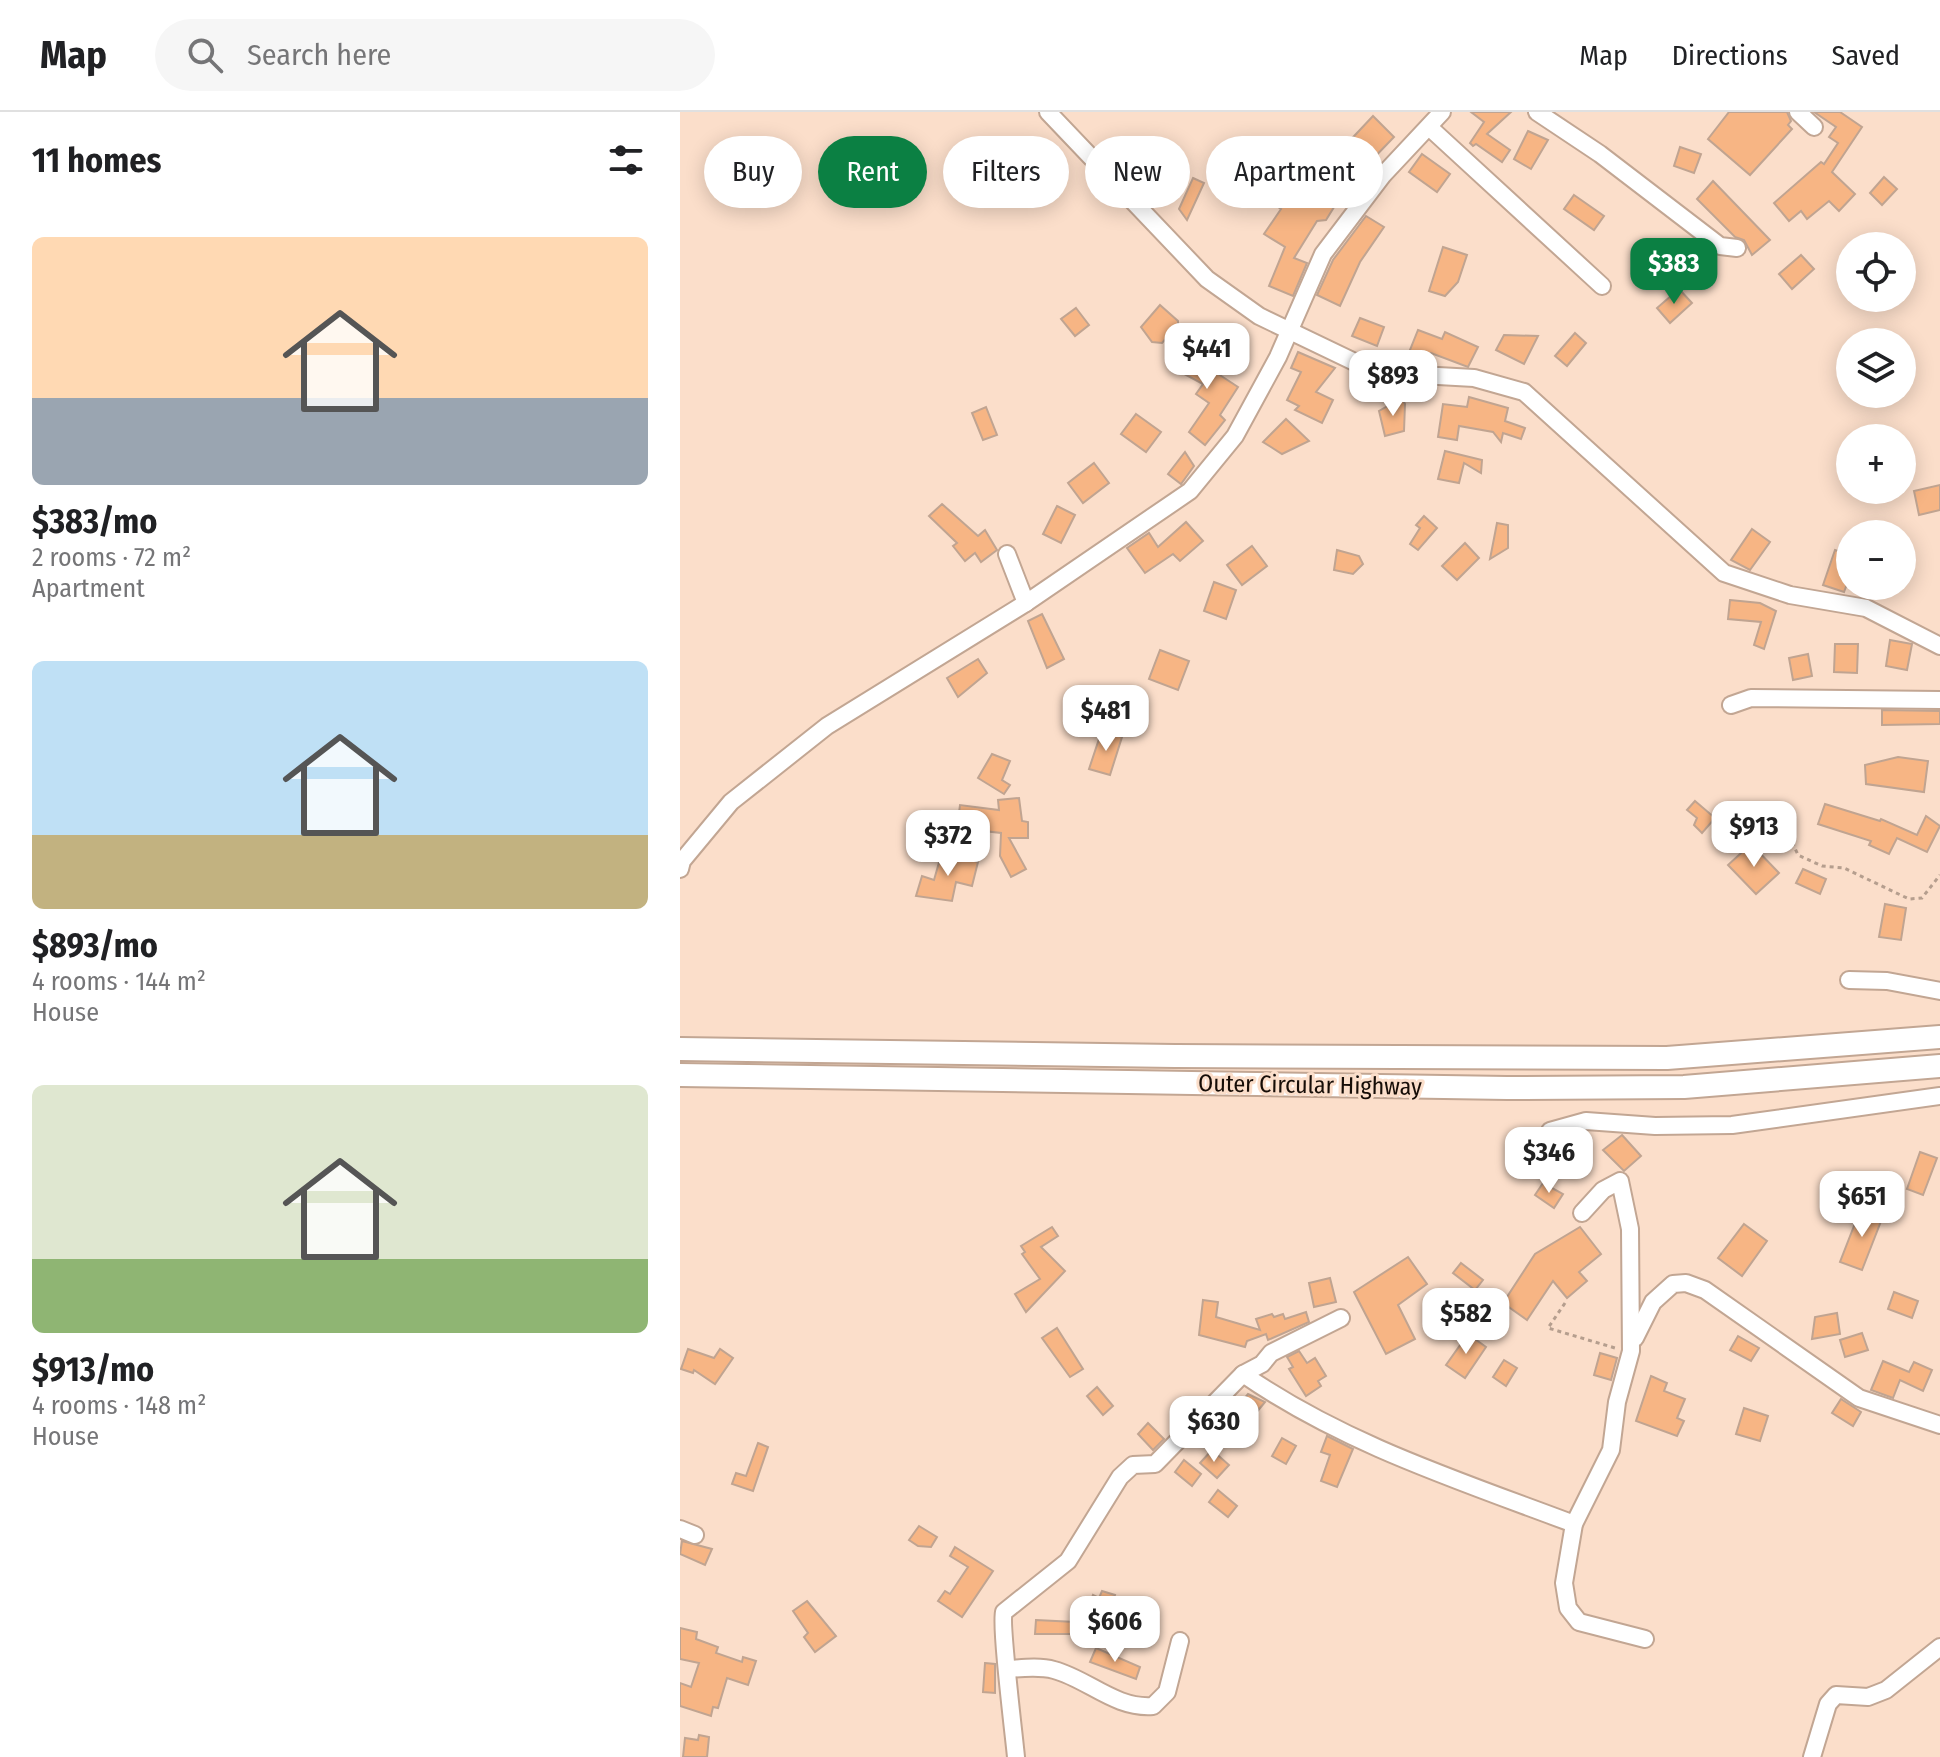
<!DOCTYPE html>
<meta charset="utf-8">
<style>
body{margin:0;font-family:"Fira Sans Condensed",sans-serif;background:#f6f6f6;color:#202124;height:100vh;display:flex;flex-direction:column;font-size:30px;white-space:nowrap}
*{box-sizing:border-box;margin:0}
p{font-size:26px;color:#757577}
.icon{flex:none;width:44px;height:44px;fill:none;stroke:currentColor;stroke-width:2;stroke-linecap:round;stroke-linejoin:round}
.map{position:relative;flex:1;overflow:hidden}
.panel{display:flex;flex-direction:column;background:#fff;width:680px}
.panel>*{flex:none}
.hud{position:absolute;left:24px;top:24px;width:760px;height:72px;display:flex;gap:16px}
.buttons{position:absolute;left:1156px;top:120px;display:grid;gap:16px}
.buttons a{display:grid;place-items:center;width:80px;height:80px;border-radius:50%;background:#fff;box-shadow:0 4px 20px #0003;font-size:40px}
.price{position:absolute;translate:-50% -68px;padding:0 18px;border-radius:16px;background:#fff;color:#222;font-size:26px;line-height:52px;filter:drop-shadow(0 2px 4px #0008)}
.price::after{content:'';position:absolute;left:50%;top:48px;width:24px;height:18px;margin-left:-12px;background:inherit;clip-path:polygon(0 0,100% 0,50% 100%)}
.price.active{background:#0b8043;color:#fff}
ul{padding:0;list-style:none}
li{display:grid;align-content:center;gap:16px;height:424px;padding:0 32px}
li span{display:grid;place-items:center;height:248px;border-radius:12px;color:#555}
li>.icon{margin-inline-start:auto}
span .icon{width:144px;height:144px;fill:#fffc;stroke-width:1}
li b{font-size:34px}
h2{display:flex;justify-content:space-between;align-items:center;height:96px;padding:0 32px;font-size:34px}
.tag{padding:0 28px;border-radius:36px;background:#fff;box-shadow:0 4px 20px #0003;font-size:28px;line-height:72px}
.tag.active{background:#0b8043;color:#fff}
header{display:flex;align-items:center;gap:48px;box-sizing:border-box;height:112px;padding:0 40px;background:#fff;border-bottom:2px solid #e0e0e0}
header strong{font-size:38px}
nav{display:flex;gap:44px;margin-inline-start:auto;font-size:28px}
.search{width:560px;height:72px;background:#f6f6f6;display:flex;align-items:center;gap:20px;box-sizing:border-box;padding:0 28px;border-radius:44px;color:#757577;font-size:30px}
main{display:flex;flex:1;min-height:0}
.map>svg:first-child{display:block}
.building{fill:#f7b584;stroke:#c0a491;stroke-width:2}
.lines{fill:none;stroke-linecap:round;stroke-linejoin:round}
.minor-casing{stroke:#c2a693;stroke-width:20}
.highway-casing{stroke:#c2a693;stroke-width:26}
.path{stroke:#b59e8e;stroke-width:3;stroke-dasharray:4 4;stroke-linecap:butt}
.minor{stroke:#fff;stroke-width:16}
.highway{stroke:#fff;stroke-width:22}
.labels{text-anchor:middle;stroke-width:6;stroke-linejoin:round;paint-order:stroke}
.street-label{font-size:24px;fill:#160d07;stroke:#fbdeca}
</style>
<header>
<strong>Map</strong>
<div class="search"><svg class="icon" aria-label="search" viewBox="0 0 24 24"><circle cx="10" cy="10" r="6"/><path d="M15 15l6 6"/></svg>Search here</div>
<nav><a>Map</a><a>Directions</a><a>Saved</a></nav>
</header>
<main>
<section class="panel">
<h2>11 homes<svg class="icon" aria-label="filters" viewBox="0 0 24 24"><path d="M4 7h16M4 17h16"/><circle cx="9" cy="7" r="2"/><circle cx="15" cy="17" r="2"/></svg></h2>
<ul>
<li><span style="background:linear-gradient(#ffd9b3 65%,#9aa5b1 0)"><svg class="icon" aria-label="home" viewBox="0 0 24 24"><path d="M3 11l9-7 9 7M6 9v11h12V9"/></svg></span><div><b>$383/mo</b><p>2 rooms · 72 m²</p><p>Apartment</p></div></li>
<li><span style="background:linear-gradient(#bfe0f5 70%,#c2b280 0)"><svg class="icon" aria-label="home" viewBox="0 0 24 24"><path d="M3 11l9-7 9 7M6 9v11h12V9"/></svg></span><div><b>$893/mo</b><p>4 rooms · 144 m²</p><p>House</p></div></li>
<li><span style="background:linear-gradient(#dfe7d0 70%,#8fb573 0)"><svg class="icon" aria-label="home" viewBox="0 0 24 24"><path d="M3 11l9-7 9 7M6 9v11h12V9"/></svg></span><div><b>$913/mo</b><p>4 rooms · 148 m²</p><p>House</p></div></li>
</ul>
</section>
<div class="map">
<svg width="1260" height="1645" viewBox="0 0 1260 1645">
<rect width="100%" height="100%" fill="#fbdeca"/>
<g class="building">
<polygon points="791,0 831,0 807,22 830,38 822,50 796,32 793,34 790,31 804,10"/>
<polygon points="1049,0 1107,0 1111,9 1108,13 1112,17 1070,63 1028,27"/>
<polygon points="1134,0 1160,0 1182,15 1152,60 1175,82 1159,99 1149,89 1127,107 1121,99 1109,109 1094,91 1141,50 1144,52 1158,31 1149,25 1156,15"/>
<polygon points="693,4 714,25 686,54 682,50 666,70 634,44 648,27 661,38"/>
<polygon points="848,19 868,28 851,57 834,47"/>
<polygon points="48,29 62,34 54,57 41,52"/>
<polygon points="1000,35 1021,42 1014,61 994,54"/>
<polygon points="742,42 770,62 757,80 729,60"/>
<polygon points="615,61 659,87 646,108 637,109 614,146 627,151 613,184 589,174 605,135 584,122 601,97 595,93"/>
<polygon points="1204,65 1217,77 1202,93 1190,81"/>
<polygon points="513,66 524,71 507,108 499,97"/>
<polygon points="1033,69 1090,128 1072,143 1064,128 1055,125 1017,87"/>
<polygon points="894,83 924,104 914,118 884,97"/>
<polygon points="686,104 704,115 680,150 660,194 637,183 653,148"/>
<polygon points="763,135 787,143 778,170 765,184 749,179"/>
<polygon points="1121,143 1134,157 1112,177 1099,162"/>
<polygon points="999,177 1012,191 990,211 977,196"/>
<polygon points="480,193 498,209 498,213 482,231 472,230 461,215"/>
<polygon points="396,196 409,213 395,224 381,207"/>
<polygon points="680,206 704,215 697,234 672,224"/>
<polygon points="738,218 762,227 765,220 798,235 788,255 751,241 747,250 728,243"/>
<polygon points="895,221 906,231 887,254 875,244"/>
<polygon points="824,223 858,224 844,252 816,238"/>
<polygon points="514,228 531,237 523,252 558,275 540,303 545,308 525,333 509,320 529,291 516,282 523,272 497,258"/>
<polygon points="618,240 655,256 636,280 653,288 642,311 615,298 619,294 607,288 621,260 611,256"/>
<polygon points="789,285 828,296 825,309 845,316 841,327 823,321 821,330 813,320 779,314 777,328 758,325 763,292 787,295"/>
<polygon points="722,286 725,292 724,319 705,324 699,299"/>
<polygon points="306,295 317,323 303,328 292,301"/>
<polygon points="456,302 481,320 466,340 441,322"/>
<polygon points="606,307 629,329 602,342 583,330"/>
<polygon points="765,339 802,348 801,361 784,351 779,371 758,367"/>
<polygon points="505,340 514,354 501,372 488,362"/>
<polygon points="414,351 429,371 403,391 388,371"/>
<polygon points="1260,373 1260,398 1239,403 1234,379"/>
<polygon points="262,392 298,424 305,418 317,438 301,450 295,441 285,449 273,434 277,431 249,404"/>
<polygon points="377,394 395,403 381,431 363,422"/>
<polygon points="744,404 757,416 738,438 730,432 740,416 736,413"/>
<polygon points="506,410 523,429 500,449 493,442 465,461 447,436 469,421 478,435"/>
<polygon points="817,411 828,413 828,436 810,447"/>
<polygon points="1072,417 1090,430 1070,458 1051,448"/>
<polygon points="785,431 799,446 777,468 762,454"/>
<polygon points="572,434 587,454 562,473 547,453"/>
<polygon points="657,438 679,444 683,452 673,462 654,458"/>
<polygon points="1155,438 1170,443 1170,464 1164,480 1143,473"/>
<polygon points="534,470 556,478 546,507 524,499"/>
<polygon points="1050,488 1080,491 1096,499 1084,537 1074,533 1081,510 1048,507"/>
<polygon points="362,502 384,547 367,556 348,509"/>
<polygon points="1210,528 1232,532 1227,558 1206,554"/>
<polygon points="1155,532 1178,532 1177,561 1154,560"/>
<polygon points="480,538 509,549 498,578 469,567"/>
<polygon points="1128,542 1132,564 1113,568 1109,546"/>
<polygon points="298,547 307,561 278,585 267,566"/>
<polygon points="1202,598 1260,599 1260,612 1202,613"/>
<polygon points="422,618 442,625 430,663 409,657"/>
<polygon points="312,642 330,649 322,668 330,673 324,682 298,666"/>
<polygon points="1218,645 1248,649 1244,680 1186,672 1185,653"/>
<polygon points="339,686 342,709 348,710 348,726 329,726 346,757 331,765 320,744 321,721 277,716 280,693 319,698 318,688"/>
<polygon points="1015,689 1035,706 1022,721 1014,713 1017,706 1007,698"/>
<polygon points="1145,692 1200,709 1201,707 1237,723 1246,704 1260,714 1247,740 1217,726 1209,742 1189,733 1191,729 1138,712"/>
<polygon points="1086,696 1098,708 1079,727 1067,715"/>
<polygon points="1071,732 1099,761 1076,782 1048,753"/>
<polygon points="262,740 298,750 292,774 276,770 272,789 236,784 242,764 254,768"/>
<polygon points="1123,757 1146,767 1140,782 1116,771"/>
<polygon points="1205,792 1226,796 1221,828 1199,825"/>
<polygon points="942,1023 961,1044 944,1059 923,1038"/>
<polygon points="1240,1040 1257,1046 1243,1083 1227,1077"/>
<polygon points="863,1071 883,1082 874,1096 855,1083"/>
<polygon points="1181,1096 1203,1104 1182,1158 1160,1150"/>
<polygon points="1064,1112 1087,1129 1062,1164 1038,1146"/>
<polygon points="372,1115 378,1124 361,1135 385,1159 346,1200 335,1182 360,1167 342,1142 345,1140 341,1134"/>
<polygon points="900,1115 921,1142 899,1160 907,1169 887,1186 873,1169 847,1208 823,1191 855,1142"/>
<polygon points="728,1145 747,1172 718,1193 735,1227 706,1242 674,1180"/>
<polygon points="781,1151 803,1168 795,1178 773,1161"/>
<polygon points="650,1166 656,1190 634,1195 629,1171"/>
<polygon points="1214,1180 1238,1189 1232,1206 1208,1197"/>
<polygon points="523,1188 538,1190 536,1205 580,1218 576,1207 592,1202 594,1205 603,1202 605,1207 626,1200 629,1210 588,1228 586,1222 567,1229 565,1235 519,1223"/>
<polygon points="1157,1201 1160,1222 1132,1227 1135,1205"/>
<polygon points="377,1216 403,1257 390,1265 362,1226"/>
<polygon points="1182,1221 1188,1238 1165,1245 1160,1228"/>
<polygon points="788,1222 806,1235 785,1266 766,1253"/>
<polygon points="1058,1224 1079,1236 1071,1249 1050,1238"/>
<polygon points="8,1237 34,1246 40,1237 53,1246 35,1272 14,1258 13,1261 1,1257"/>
<polygon points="619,1239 627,1251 635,1246 646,1264 638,1269 641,1274 626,1284 609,1257 613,1255 607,1245"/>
<polygon points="920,1241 937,1246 931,1268 914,1263"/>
<polygon points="824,1248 837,1256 826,1274 813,1265"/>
<polygon points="1203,1249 1229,1260 1234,1250 1252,1258 1243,1279 1220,1268 1213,1286 1191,1278"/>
<polygon points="971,1264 987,1271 984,1279 1005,1287 997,1306 1004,1309 997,1324 956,1309"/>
<polygon points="417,1275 433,1294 423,1303 407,1284"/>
<polygon points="568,1282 585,1290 566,1313 573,1320 562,1331 544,1313 538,1319 530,1311 545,1296 551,1302"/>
<polygon points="1161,1287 1181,1300 1173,1314 1152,1301"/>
<polygon points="1064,1296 1088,1304 1080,1329 1056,1322"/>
<polygon points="468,1311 484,1327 473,1338 458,1322"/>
<polygon points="647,1324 673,1337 657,1375 641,1369 650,1343 641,1340"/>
<polygon points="602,1326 616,1334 606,1352 592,1344"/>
<polygon points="78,1331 88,1335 73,1379 52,1372 56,1361 66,1364"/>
<polygon points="532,1338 549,1353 537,1366 520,1351"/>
<polygon points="504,1348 521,1362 512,1374 495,1360"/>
<polygon points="538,1378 557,1394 548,1405 529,1390"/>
<polygon points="239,1414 257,1425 251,1435 238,1434 229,1428"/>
<polygon points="2,1429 32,1437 25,1453 0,1442"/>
<polygon points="275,1435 313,1459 282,1505 258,1489 265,1479 270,1482 288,1455 270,1444"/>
<polygon points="422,1479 435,1483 428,1504 408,1497 413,1483 419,1486"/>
<polygon points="127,1489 156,1524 135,1540 124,1525 128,1521 113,1499"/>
<polygon points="356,1508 395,1510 395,1522 355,1522"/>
<polygon points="0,1516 17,1520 16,1527 38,1535 36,1541 62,1550 63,1545 76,1549 68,1573 47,1566 38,1596 33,1595 31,1604 0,1594 0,1571 11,1575 19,1551 0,1547"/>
<polygon points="416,1536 460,1555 456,1567 410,1550"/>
<polygon points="305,1551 315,1552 315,1581 303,1580"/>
<polygon points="19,1623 29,1625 27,1645 3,1645 5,1626 18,1628"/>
</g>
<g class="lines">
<defs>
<g id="minor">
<polyline points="368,0 527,167 579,204 685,255 722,262 794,266 844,280 1044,461 1110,483 1186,496 1260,534"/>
<polyline points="857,0 920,42 1031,127 1040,134 1057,136"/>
<polyline points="1118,0 1134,15"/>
<polyline points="749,15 922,174"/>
<polyline points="327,442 346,491"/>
<polyline points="1051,593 1071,586 1260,588"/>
<polyline points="0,757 2,749 51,690 147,614 346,491 510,379 555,324 598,245 643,142 703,63 762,0"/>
<polyline points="1169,868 1207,869 1260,879"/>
<polyline points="870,1019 906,1009 975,1014 1052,1013 1260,984"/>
<polyline points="902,1101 923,1078 940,1069 950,1117 951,1239 937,1290 931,1338 894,1412 884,1471 888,1496 899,1510 965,1527"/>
<polyline points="955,1226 973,1190 993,1172 1006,1171 1025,1178 1179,1286 1260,1313"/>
<polyline points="563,1262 582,1252 591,1241 661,1206"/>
<polyline points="0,1417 15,1423"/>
<path d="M 329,1557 C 343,1556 360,1554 374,1558 C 408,1567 435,1597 473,1594 L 487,1580 L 500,1529"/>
<path d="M 336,1645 C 334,1624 320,1510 324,1500 L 388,1449 L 440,1365 L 453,1353 L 475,1352 L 563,1262 C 664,1332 780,1369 894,1412"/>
<polyline points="1132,1645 1148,1592 1156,1583 1188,1585 1206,1578 1260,1535"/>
</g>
<g id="highway">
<polyline points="0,937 495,944 987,946 1260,925"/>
<polyline points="0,963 827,976 1004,975 1260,954"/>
</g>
</defs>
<use href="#minor" class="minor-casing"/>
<use href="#highway" class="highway-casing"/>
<g class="path">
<polyline points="1109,723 1118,743 1142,754 1164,756 1229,787 1242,786 1260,763"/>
<polyline points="885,1191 868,1216 935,1236"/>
</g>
<use href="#minor" class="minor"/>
<use href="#highway" class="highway"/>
</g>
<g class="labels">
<g class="street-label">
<text transform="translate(630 973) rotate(1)" y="8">Outer Circular Highway</text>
</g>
</g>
</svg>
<div class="buttons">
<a><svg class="icon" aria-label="locate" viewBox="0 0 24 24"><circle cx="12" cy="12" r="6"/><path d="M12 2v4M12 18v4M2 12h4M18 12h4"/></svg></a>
<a><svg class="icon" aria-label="layers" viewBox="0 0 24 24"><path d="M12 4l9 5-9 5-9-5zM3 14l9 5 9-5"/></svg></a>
<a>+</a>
<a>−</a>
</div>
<b class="price active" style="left:994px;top:194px">$383</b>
<b class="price" style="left:527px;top:279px">$441</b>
<b class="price" style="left:713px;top:306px">$893</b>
<b class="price" style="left:426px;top:641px">$481</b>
<b class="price" style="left:1074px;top:757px">$913</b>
<b class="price" style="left:268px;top:766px">$372</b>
<b class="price" style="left:869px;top:1083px">$346</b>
<b class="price" style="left:1182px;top:1127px">$651</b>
<b class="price" style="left:786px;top:1244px">$582</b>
<b class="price" style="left:534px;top:1352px">$630</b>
<b class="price" style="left:435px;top:1552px">$606</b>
<div class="hud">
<a class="tag">Buy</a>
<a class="tag active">Rent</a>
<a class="tag">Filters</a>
<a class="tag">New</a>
<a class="tag">Apartment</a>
</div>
</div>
</main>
